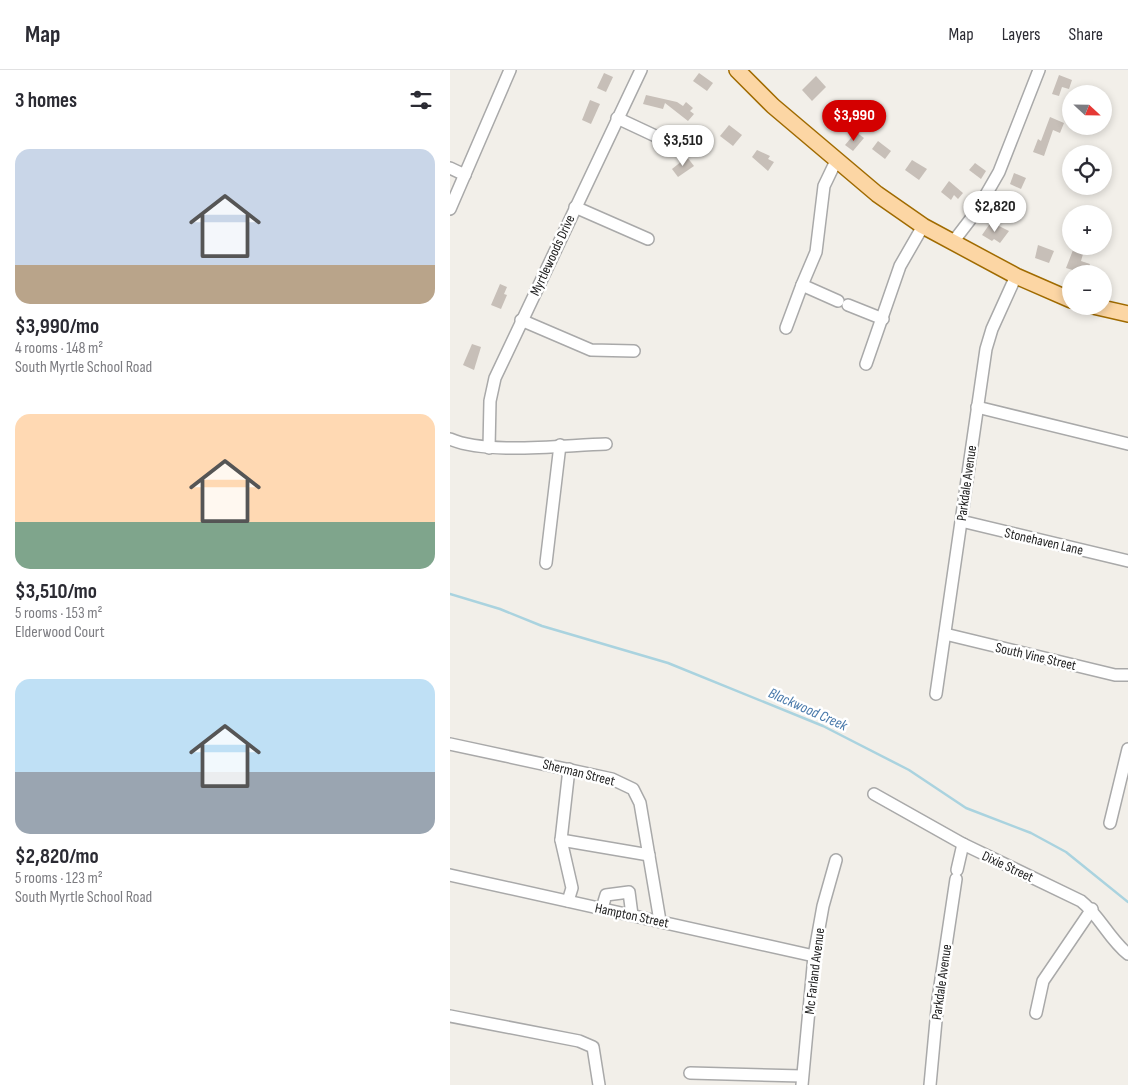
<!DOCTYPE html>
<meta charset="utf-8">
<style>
body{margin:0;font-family:"Sofia Sans Condensed",sans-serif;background:#f2f2f3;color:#2b2b33;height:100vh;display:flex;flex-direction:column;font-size:19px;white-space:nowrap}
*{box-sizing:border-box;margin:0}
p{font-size:16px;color:#7c7c81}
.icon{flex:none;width:28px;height:28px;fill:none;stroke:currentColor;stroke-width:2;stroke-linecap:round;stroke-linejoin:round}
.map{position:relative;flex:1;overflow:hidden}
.details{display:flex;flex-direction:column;background:#fff;width:450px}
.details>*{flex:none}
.needle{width:32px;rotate:112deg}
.tools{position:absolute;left:612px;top:15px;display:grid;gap:10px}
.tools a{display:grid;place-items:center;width:50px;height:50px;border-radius:50%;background:#fff;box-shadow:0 2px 8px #0003;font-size:25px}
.price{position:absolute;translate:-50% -42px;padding:0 11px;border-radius:18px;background:#fff;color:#222;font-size:16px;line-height:32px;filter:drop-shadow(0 1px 2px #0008)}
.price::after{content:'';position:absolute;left:50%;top:30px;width:15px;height:11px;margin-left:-8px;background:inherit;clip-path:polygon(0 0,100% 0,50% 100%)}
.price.current{background:#d40000;color:#fff}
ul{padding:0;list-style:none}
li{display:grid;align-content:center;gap:10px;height:265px;padding:0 15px}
li span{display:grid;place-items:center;height:155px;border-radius:15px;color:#555}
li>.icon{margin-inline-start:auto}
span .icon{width:90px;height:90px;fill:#fffc;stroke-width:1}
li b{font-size:21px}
h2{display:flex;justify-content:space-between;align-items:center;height:60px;padding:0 15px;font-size:21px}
header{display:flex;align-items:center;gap:30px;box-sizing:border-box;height:70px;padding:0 25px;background:#fff;border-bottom:1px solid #e1e1e2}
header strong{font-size:24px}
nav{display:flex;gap:28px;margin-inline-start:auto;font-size:18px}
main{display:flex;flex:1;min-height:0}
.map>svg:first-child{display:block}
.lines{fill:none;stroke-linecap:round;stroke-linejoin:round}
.stream{stroke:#aad3df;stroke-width:2.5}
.building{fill:#c7bfb8}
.minor-casing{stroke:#a9a9a9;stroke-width:14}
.major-casing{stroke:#a06b00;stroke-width:18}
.minor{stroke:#fff;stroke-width:11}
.major{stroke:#fcd6a4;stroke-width:15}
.labels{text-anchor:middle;stroke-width:5;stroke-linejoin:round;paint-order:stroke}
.street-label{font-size:14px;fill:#222;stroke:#fff}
.water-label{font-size:15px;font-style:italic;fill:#4a7aab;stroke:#fff}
</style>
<header>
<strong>Map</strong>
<nav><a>Map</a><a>Layers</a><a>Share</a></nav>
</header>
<main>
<section class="details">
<h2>3 homes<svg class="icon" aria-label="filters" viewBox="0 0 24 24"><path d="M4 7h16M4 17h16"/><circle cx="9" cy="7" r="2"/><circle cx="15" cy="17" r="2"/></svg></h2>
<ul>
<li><span style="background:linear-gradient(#c9d6e8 75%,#b9a48a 0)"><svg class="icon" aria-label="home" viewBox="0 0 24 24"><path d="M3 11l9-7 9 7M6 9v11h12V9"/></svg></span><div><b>$3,990/mo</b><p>4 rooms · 148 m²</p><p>South Myrtle School Road</p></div></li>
<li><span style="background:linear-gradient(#ffd9b3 70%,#7fa58c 0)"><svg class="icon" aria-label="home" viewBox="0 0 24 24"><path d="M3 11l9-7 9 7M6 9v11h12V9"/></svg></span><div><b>$3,510/mo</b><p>5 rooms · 153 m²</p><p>Elderwood Court</p></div></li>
<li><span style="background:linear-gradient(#bfe0f5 60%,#9aa5b1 0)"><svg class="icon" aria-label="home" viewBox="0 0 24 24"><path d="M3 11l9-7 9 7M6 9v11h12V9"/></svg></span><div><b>$2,820/mo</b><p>5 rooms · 123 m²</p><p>South Myrtle School Road</p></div></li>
</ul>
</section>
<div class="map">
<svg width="678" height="1015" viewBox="0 0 678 1015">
<rect width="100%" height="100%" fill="#f2efe9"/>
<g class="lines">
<polyline class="stream" points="0,524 50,539 92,556 218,593 373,656 459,700 516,738 581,763 616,782 678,832"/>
</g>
<g class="building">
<polygon points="154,3 163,7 156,22 147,18"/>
<polygon points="249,3 263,13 257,21 243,11"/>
<polygon points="609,5 622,10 619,19 612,17 609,26 602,24"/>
<polygon points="366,6 376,17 362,31 352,20"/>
<polygon points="196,25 227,32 233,36 236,32 243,38 240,41 244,44 238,51 215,33 213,39 193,34"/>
<polygon points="140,30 150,34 141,54 132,50"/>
<polygon points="600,47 614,53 610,63 603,60 594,86 583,82 588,69 591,71"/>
<polygon points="279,55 292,65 283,76 270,66"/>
<polygon points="243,61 252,62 252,68 259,69 257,81 241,79"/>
<polygon points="406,62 414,68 403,81 395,75"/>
<polygon points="428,71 441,81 435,89 422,79"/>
<polygon points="307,80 320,86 318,89 324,92 318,101 302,87"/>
<polygon points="237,87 244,96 228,107 222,99"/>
<polygon points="462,90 477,99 469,110 455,100"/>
<polygon points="525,93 536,101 531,109 519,100"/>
<polygon points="564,103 576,108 571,119 560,114"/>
<polygon points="499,111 513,123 508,129 504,125 501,130 491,122"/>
<polygon points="541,152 559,161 550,173 544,169 542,171 532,165"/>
<polygon points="588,175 604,181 599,193 585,188"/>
<polygon points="623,180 633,184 631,191 640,194 636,204 616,198"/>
<polygon points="50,214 57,217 54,224 57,225 51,239 41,235"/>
<polygon points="22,274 31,277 24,300 13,295"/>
</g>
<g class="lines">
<defs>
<g id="minor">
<polyline points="167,48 214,70"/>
<polyline points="386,91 374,116 366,182 352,215 388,231"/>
<polyline points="0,98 15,105"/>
<polyline points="125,137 198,169"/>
<polyline points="0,139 60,0"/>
<polyline points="503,172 526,142 549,102 589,0"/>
<polyline points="398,235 433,249"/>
<polyline points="71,250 141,280 184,281"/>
<polyline points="336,258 352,215"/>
<polyline points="416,294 450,196 473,156"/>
<polyline points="527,337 678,374"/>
<path d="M 0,369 C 36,385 114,375 156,374"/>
<polyline points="39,378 40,331 45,308 191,0"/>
<polyline points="511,451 678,491"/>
<polyline points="96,493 110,375"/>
<polyline points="495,564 665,605 678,605"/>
<polyline points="486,624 536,279 542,259 566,206"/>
<polyline points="0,674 162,709 183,719 190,733 210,851"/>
<path d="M 424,724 L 513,774 L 631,831 C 650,846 659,869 678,884"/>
<polyline points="660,753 678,679"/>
<polyline points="111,770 199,785"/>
<polyline points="507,800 513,774"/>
<polyline points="0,805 364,886"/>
<polyline points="118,831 122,818 111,770 119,699"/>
<polyline points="152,838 156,825 179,822 182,845"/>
<polyline points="586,943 593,911 642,839"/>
<polyline points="0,946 129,971 143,977 149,1015"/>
<polyline points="240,1003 352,1006"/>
<polyline points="352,1015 364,886 373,836 386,790"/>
<polyline points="480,1015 488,929 506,809"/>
</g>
<g id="major">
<polyline points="287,0 323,36 427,124 473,156 566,206 621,230"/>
<polyline points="643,236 678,244"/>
</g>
</defs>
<use href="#minor" class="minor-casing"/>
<use href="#major" class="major-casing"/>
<use href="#minor" class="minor"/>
<use href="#major" class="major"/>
</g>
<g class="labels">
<g class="street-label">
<text transform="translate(102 185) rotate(-65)" y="5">Myrtlewoods Drive</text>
<text transform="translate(516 413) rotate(-82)" y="5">Parkdale Avenue</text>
<text transform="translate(594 471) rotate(13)" y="5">Stonehaven Lane</text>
<text transform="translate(586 586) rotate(13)" y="5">South Vine Street</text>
<text transform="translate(129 702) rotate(14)" y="5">Sherman Street</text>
<text transform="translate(558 796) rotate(25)" y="5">Dixie Street</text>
<text transform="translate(182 845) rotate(12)" y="5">Hampton Street</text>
<text transform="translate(364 901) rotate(-83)" y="5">Mc Farland Avenue</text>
<text transform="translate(491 912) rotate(-82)" y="5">Parkdale Avenue</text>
</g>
<g class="water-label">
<text transform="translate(358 639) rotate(24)" y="5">Blackwood Creek</text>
</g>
</g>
</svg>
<div class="tools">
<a><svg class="needle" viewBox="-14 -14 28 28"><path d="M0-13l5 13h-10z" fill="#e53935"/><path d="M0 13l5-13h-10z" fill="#7c7c81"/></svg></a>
<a><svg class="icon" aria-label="locate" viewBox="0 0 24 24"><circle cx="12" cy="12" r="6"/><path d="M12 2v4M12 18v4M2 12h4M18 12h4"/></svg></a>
<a>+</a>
<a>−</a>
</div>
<b class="price current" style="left:404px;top:72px">$3,990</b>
<b class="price" style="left:233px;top:97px">$3,510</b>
<b class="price" style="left:545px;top:163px">$2,820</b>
</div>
</main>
